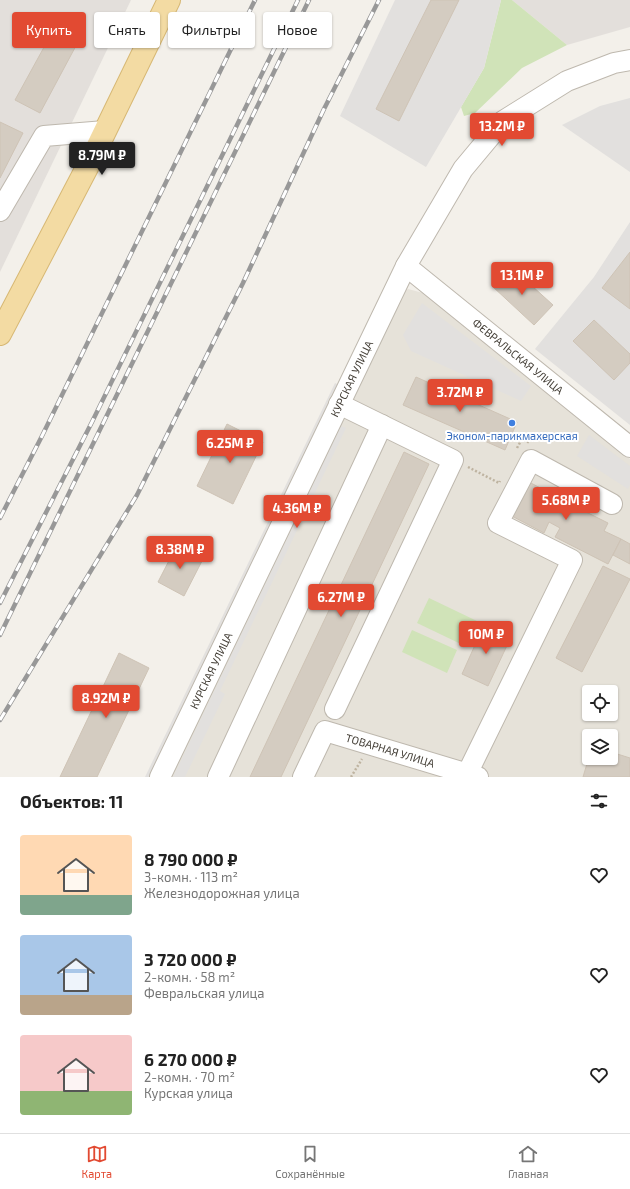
<!DOCTYPE html>
<html lang="ru">
<meta charset="utf-8">
<style>
body{margin:0;font-family:"Exo 2",sans-serif;background:#f2f2f2;color:#222;height:100vh;display:flex;flex-direction:column;font-size:15px;white-space:nowrap}
*{box-sizing:border-box;margin:0}
p{font-size:13px;color:#767676}
.icon{flex:none;width:22px;height:22px;fill:none;stroke:currentColor;stroke-width:2;stroke-linecap:round;stroke-linejoin:round}
.map{position:relative;height:777px;overflow:hidden}
.drawer{display:flex;flex-direction:column;background:#fff;flex:1}
.drawer>*{flex:none}
.banner{position:absolute;left:12px;top:12px;width:400px;height:36px;display:flex;gap:8px}
.tools{position:absolute;left:582px;top:685px;display:grid;gap:8px}
.tools a{display:grid;place-items:center;width:36px;height:36px;border-radius:4px;background:#fff;box-shadow:0 1px 3px #0004;font-size:20px}
.price{position:absolute;translate:-50% -34px;padding:0 9px;border-radius:4px;background:#e24a32;color:#fff;font-size:13px;line-height:26px;filter:drop-shadow(0 1px 2px #0008)}
.price::after{content:'';position:absolute;left:50%;top:24px;width:12px;height:9px;margin-left:-6px;background:inherit;clip-path:polygon(0 0,100% 0,50% 100%)}
.price.on{background:#222;color:#fff}
ul{padding:0;list-style:none}
li{display:flex;align-items:center;gap:12px;height:100px;padding:0 20px}
li span{display:grid;place-items:center;flex:none;width:112px;height:80px;border-radius:4px;color:#555}
li>.icon{margin-inline-start:auto}
span .icon{width:48px;height:48px;fill:#fffc;stroke-width:1}
li b{font-size:17px}
h2{display:flex;justify-content:space-between;align-items:center;height:48px;padding:0 20px;font-size:17px}
.chip{padding:0 14px;border-radius:4px;background:#fff;box-shadow:0 1px 3px #0004;font-size:14px;line-height:36px}
.chip.on{background:#e24a32;color:#fff}
.tab-bar{display:flex;justify-content:space-around;align-items:center;height:56px;border-top:1px solid #e0e0e0;background:#fff;font-size:11px;color:#767676}
.tab-bar a{display:grid;justify-items:center;gap:2px}
.tab-bar .on{color:#e24a32}
.map>svg:first-child{display:block}
.residential{fill:#e6e2d9;fill-rule:evenodd}
.industrial{fill:#e3dfdb}
.green{fill:#d0e3b8}
.parking{fill:#e2e0de}
.building{fill:#d4ccc1;stroke:#cec3b5}
.lines{fill:none;stroke-linecap:round;stroke-linejoin:round}
.minor-casing{stroke:#beb8ae;stroke-width:22}
.major-casing{stroke:#d7b874;stroke-width:24}
.path{stroke:#beb3a0;stroke-width:2.5;stroke-dasharray:2 2;stroke-linecap:butt}
.minor{stroke:#fff;stroke-width:20}
.major{stroke:#f3dba3;stroke-width:22}
.rail-casing{stroke:#989898;stroke-width:4.5}
.rail{stroke:#fff;stroke-width:3;stroke-dasharray:9;stroke-linecap:butt}
.shop-dot{fill:#3f7fe0;stroke:#fff;stroke-width:1.5}
.labels{text-anchor:middle;stroke-width:4;stroke-linejoin:round;paint-order:stroke}
.street-label{font-size:11px;fill:#464139;stroke:#fff}
.shop-label{font-size:11px;fill:#366cbe;stroke:#fff}
</style>
<div class="map">
<svg width="630" height="777" viewBox="0 0 630 777">
<rect width="100%" height="100%" fill="#f3f0ea"/>
<path class="residential" d="M 408,289 L 423,293 L 630,459 L 630,777 L 168,777 L 399,295 ZM 589,692 L 611,692 L 611,714 L 589,714 ZM 589,736 L 611,736 L 611,758 L 589,758 Z"/>
<g class="industrial">
<polygon points="0,0 131,0 0,272"/>
<polygon points="512,0 630,0 630,27 567,45"/>
</g>
<g class="green">
<polygon points="501,0 512,0 567,45 522,68 475,113 464,116 461,107 484,68"/>
<polygon points="429,598 477,621 465,646 417,623"/>
<polygon points="412,630 457,650 447,673 402,652"/>
</g>
<g class="parking">
<polygon points="395,0 501,0 484,68 426,167 340,116"/>
<polygon points="630,98 630,172 562,125 600,106"/>
<polygon points="630,222 630,425 535,349 594,277"/>
<polygon points="422,303 531,386 521,401 411,351 403,335"/>
<polygon points="335,383 341,386 151,777 145,777"/>
<polygon points="341,426 346,428 220,691 225,694 185,777 173,777"/>
<polygon points="589,435 630,466 630,485 628,489 577,456"/>
</g>
<g class="building">
<polygon points="431,0 459,0 399,121 376,109"/>
<polygon points="54,29 78,42 40,113 15,100"/>
<polygon points="0,122 23,133 0,178"/>
<polygon points="630,252 630,309 602,288"/>
<polygon points="510,266 553,305 534,325 492,286"/>
<polygon points="594,320 630,354 630,363 614,380 573,341"/>
<polygon points="416,377 517,422 505,450 403,405"/>
<polygon points="227,424 263,442 233,504 197,486"/>
<polygon points="404,452 429,464 281,777 250,777"/>
<polygon points="527,481 569,503 575,491 592,500 586,512 608,523 604,531 621,539 608,564 555,537 560,528 549,522 544,533 510,515"/>
<polygon points="621,539 630,544 630,564 613,555"/>
<polygon points="177,545 203,559 184,596 158,582"/>
<polygon points="603,566 630,579 582,672 556,658"/>
<polygon points="484,625 511,637 488,686 462,674"/>
<polygon points="119,653 149,668 97,777 60,777"/>
<polygon points="611,752 630,758 630,777 583,777 589,757 611,758"/>
</g>
<g class="lines">
<defs>
<g id="minor">
<polyline points="0,211 44,136 105,131"/>
<path id="s1" d="M 406,266 L 630,447"/>
<polyline points="335,709 453,460 339,404"/>
<polyline points="467,774 572,560 498,523 531,460 612,504"/>
<path id="s2" d="M 160,777 L 406,266 L 463,169 L 503,121 L 567,81 L 614,63 L 630,60"/>
<polyline points="218,777 382,425"/>
<path id="s3" d="M 303,777 L 325,731 L 478,777"/>
</g>
<polyline id="major" points="0,334 92,158 169,0"/>
</defs>
<use href="#minor" class="minor-casing"/>
<use href="#major" class="major-casing"/>
<g class="path">
<polyline points="517,448 522,439 530,443"/>
<polyline points="468,467 499,483 500,481"/>
<polyline points="351,777 362,759"/>
</g>
<use href="#minor" class="minor"/>
<use href="#major" class="major"/>
<defs>
<g id="rail">
<polyline points="0,518 42,436 255,0"/>
<polyline points="0,603 92,422 298,0"/>
<polyline points="0,635 309,0"/>
<polyline points="0,720 137,495 243,283 324,109 379,0"/>
</g>
</defs>
<use href="#rail" class="rail-casing"/>
<use href="#rail" class="rail"/>
</g>
<circle class="shop-dot" cx="512" cy="423" r="4"/>
<g class="labels">
<g class="street-label">
<text dy="4" stroke="none"><textPath href="#s1" startOffset="144">ФЕВРАЛЬСКАЯ УЛИЦА</textPath></text>
<text dy="4" stroke="none"><textPath href="#s2" startOffset="442">КУРСКАЯ УЛИЦА</textPath></text>
<text dy="4" stroke="none"><textPath href="#s2" startOffset="118">КУРСКАЯ УЛИЦА</textPath></text>
<text dy="4" stroke="none"><textPath href="#s3" startOffset="119">ТОВАРНАЯ УЛИЦА</textPath></text>
</g>
<g class="shop-label">
<text x="512" y="440">Эконом-парикмахерская</text>
</g>
</g>
</svg>
<div class="tools">
<a><svg class="icon" aria-label="locate" viewBox="0 0 24 24"><circle cx="12" cy="12" r="6"/><path d="M12 2v4M12 18v4M2 12h4M18 12h4"/></svg></a>
<a><svg class="icon" aria-label="layers" viewBox="0 0 24 24"><path d="M12 4l9 5-9 5-9-5zM3 14l9 5 9-5"/></svg></a>
</div>
<b class="price" style="left:502px;top:147px">13.2M ₽</b>
<b class="price on" style="left:102px;top:176px">8.79M ₽</b>
<b class="price" style="left:522px;top:296px">13.1M ₽</b>
<b class="price" style="left:460px;top:413px">3.72M ₽</b>
<b class="price" style="left:230px;top:464px">6.25M ₽</b>
<b class="price" style="left:566px;top:521px">5.68M ₽</b>
<b class="price" style="left:297px;top:529px">4.36M ₽</b>
<b class="price" style="left:180px;top:570px">8.38M ₽</b>
<b class="price" style="left:341px;top:618px">6.27M ₽</b>
<b class="price" style="left:486px;top:655px">10M ₽</b>
<b class="price" style="left:106px;top:719px">8.92M ₽</b>
<div class="banner">
<a class="chip on">Купить</a>
<a class="chip">Снять</a>
<a class="chip">Фильтры</a>
<a class="chip">Новое</a>
</div>
</div>
<section class="drawer">
<h2>Объектов: 11<svg class="icon" aria-label="filters" viewBox="0 0 24 24"><path d="M4 7h16M4 17h16"/><circle cx="9" cy="7" r="2"/><circle cx="15" cy="17" r="2"/></svg></h2>
<ul>
<li><span style="background:linear-gradient(#ffd9b3 75%,#7fa58c 0)"><svg class="icon" aria-label="home" viewBox="0 0 24 24"><path d="M3 11l9-7 9 7M6 9v11h12V9"/></svg></span><div><b>8 790 000 ₽</b><p>3-комн. · 113 m²</p><p>Железнодорожная улица</p></div><svg class="icon" aria-label="heart" viewBox="0 0 24 24"><path d="M12 20l-8-8c-3-5 5-10 8-4 3-6 11-1 8 4z"/></svg></li>
<li><span style="background:linear-gradient(#a9c7e8 75%,#b9a48a 0)"><svg class="icon" aria-label="home" viewBox="0 0 24 24"><path d="M3 11l9-7 9 7M6 9v11h12V9"/></svg></span><div><b>3 720 000 ₽</b><p>2-комн. · 58 m²</p><p>Февральская улица</p></div><svg class="icon" aria-label="heart" viewBox="0 0 24 24"><path d="M12 20l-8-8c-3-5 5-10 8-4 3-6 11-1 8 4z"/></svg></li>
<li><span style="background:linear-gradient(#f6c9c9 70%,#8fb573 0)"><svg class="icon" aria-label="home" viewBox="0 0 24 24"><path d="M3 11l9-7 9 7M6 9v11h12V9"/></svg></span><div><b>6 270 000 ₽</b><p>2-комн. · 70 m²</p><p>Курская улица</p></div><svg class="icon" aria-label="heart" viewBox="0 0 24 24"><path d="M12 20l-8-8c-3-5 5-10 8-4 3-6 11-1 8 4z"/></svg></li>
</ul>
</section>
<nav class="tab-bar">
<a class="on"><svg class="icon" aria-label="map" viewBox="0 0 24 24"><path d="M3 6l6-2 6 2 6-2v14l-6 2-6-2-6 2zM9 4v14M15 6v14"/></svg>Карта</a>
<a><svg class="icon" aria-label="saved" viewBox="0 0 24 24"><path d="M7 4h10v16l-5-4-5 4z"/></svg>Сохранённые</a>
<a><svg class="icon" aria-label="home" viewBox="0 0 24 24"><path d="M3 11l9-7 9 7M6 9v11h12V9"/></svg>Главная</a>
</nav>
